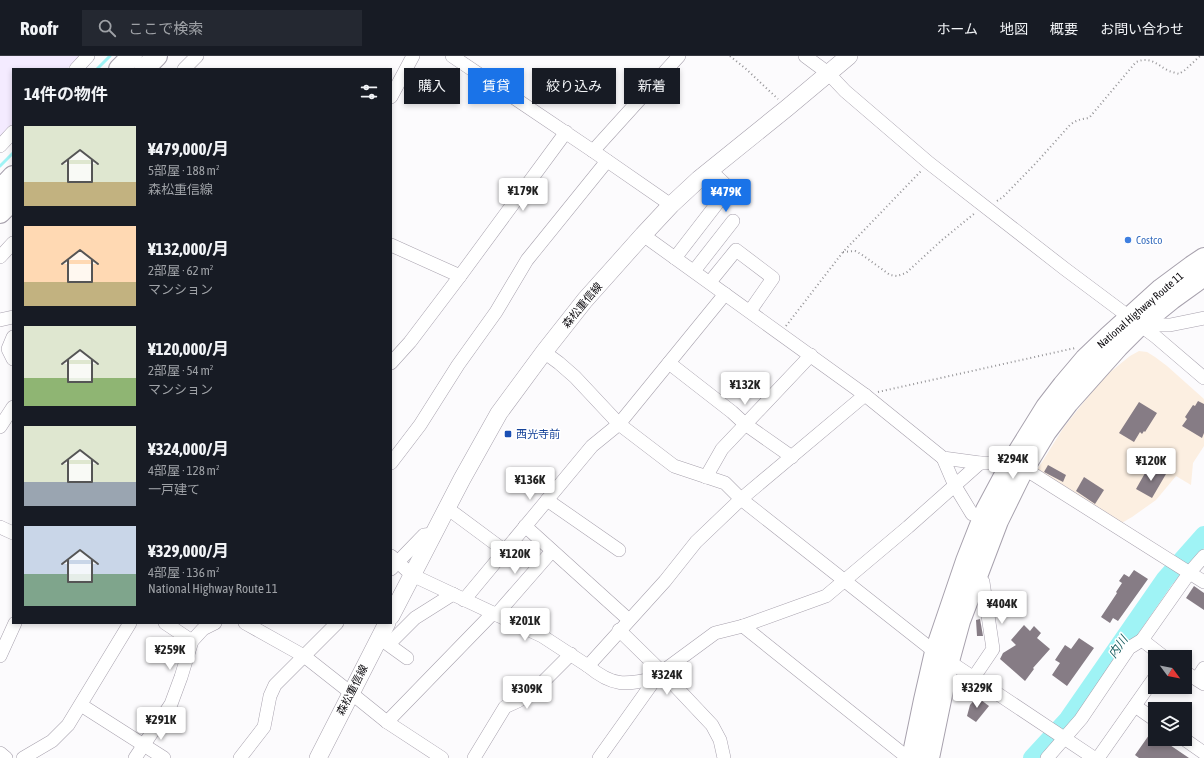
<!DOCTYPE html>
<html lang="ja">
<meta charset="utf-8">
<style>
body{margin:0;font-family:"Asap Condensed","Noto Sans JP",sans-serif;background:#242831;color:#f1f3f6;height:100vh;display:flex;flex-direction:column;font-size:15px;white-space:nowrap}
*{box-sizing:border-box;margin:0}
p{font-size:13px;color:#9ea1a6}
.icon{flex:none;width:22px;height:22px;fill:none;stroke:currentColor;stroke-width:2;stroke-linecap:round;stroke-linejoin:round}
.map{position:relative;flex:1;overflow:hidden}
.panel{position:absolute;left:12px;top:12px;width:380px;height:556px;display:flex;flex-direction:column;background:#171b24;border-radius:0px;box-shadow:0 2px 6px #0003}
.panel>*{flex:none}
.top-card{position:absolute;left:404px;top:12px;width:380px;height:36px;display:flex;gap:8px}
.needle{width:26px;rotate:122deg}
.fabs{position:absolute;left:1148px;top:594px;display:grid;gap:8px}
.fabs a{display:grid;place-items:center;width:44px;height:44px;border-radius:0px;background:#171b24;box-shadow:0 2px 6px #0003;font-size:20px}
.price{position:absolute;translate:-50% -34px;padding:0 9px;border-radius:4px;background:#fff;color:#222;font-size:13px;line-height:26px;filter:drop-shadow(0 1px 2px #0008)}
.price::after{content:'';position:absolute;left:50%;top:24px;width:12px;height:9px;margin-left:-6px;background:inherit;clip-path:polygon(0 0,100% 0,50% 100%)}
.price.active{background:#1a73e8;color:#fff}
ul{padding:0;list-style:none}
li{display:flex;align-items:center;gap:12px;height:100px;padding:0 12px}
li span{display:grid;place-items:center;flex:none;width:112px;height:80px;border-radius:0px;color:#555}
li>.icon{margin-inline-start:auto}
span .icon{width:48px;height:48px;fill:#fffc;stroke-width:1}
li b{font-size:17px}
h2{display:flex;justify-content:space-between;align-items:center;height:48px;padding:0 12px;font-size:17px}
.tag{padding:0 14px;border-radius:0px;background:#171b24;box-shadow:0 2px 6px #0003;font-size:14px;line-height:36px}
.tag.active{background:#1a73e8;color:#fff}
header{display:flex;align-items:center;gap:24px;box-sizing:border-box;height:56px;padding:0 20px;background:#171b24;border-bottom:1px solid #363941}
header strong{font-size:19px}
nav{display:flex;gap:22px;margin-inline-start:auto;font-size:14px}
.search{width:280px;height:36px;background:#242831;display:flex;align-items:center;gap:10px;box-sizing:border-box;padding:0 14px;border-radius:0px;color:#9ea1a6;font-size:15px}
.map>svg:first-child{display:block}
.commercial{fill:#fcefe1}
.built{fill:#f4ebff}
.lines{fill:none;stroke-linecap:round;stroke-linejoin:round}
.stream{stroke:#9ff3f5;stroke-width:3}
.river{stroke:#9ff3f5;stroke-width:18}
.building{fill:#867c85}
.minor-casing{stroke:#a7a1ad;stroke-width:14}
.major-casing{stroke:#a7a1ad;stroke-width:18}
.highway-casing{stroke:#a7a1ad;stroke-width:22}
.path{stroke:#959497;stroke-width:2;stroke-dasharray:1 3;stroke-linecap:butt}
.minor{stroke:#fff;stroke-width:13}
.major{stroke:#fff;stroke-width:17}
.highway{stroke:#fff;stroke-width:20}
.shop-dot{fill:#3f7fe0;stroke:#fff;stroke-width:1.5}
.transit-dot{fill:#1a4fb4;stroke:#fff;stroke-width:1.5}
.labels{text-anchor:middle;stroke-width:3;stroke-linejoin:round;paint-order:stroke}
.shop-label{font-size:11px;fill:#366cbe;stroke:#fff;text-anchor:start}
.street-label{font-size:11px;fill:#0f0d11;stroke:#fff}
.transit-label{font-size:11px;fill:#164399;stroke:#fff;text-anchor:start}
.water-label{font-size:12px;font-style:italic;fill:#1a6062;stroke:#fff}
</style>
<header>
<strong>Roofr</strong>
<div class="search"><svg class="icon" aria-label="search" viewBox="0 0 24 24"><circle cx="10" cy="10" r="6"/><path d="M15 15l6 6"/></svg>ここで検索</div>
<nav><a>ホーム</a><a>地図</a><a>概要</a><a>お問い合わせ</a></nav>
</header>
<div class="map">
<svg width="1204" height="702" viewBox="0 0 1204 702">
<rect width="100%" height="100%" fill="#fcfbfd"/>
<polygon class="commercial" points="1139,295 1147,296 1155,301 1167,310 1204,343 1204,390 1193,407 1191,429 1176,420 1156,444 1132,461 1120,468 1037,414 1064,371 1103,322 1130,300"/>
<polygon class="built" points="0,0 80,0 67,13 13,13 13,68 0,81"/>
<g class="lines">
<g class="stream">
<polyline points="97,13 110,0"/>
<polyline points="0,110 13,97"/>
</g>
<polyline class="river" points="1032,702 1068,663 1165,523 1204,479"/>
</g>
<g class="building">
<polygon points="1198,345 1204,348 1204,377 1202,382 1182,370 1187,363 1185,361 1193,349 1195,350"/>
<polygon points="1139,346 1157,357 1145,376 1144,375 1142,378 1140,376 1134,386 1119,377"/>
<polygon points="1048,409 1066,419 1063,426 1044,416"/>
<polygon points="1149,410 1159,416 1160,414 1166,418 1152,442 1136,433"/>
<polygon points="1084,421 1104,434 1095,448 1076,435"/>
<polygon points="1134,514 1148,523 1118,565 1113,562 1110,567 1101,561 1117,537 1116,536 1122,527 1119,525 1124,518 1129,521"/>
<polygon points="1194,530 1204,537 1204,554 1186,542"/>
<polygon points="980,563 983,580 977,580 976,564"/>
<polygon points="1024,569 1030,575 1034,570 1041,577 1037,582 1050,593 1033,612 1034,613 1025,625 1000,603 1003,597 1016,589 1011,584"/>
<polygon points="1079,582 1094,592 1067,630 1052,619 1060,607 1055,604 1065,589 1071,593"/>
<polygon points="977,641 989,650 976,666 967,660 970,649"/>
<polygon points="1154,672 1155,672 1155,683 1161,683 1189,702 1139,702 1135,699"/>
</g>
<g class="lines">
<defs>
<g id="minor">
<polyline points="452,0 593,95 671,149"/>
<polyline points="805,0 828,17 845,35 929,107 1065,213 1156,281 1204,322"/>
<polyline points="76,13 88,0"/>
<polyline points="184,13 197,0"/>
<polyline points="391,41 413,0"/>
<polyline points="0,90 13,76"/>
<polyline points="593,95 679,0"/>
<polyline points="643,179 865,339 943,402 980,407 999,407 1010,409 1033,418 1204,526"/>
<polyline points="391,189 460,220"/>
<polyline points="0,201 13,187"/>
<polyline points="675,202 729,132 710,114"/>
<polyline points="694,215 733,165"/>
<polyline points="710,226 736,194 773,222 750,255"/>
<polyline points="0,264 13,261"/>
<polyline points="1140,269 1170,269 1204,262"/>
<polyline points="13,281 8,293 13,303"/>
<polyline points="544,296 559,307 575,321 619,368 674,410 725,427 741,443 935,596 1094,702"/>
<polyline points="391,307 410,286 460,220 566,76"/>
<polyline points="669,307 732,356 745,368 792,401"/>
<polyline points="0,371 13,351"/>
<polyline points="943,402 955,430 972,458"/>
<polyline points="391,407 420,369 458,309 496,256 527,204 607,105"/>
<polyline points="706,421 722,393 811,299"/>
<polyline points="547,444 619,494"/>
<polyline points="447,452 505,495"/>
<polyline points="525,470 629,564"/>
<polyline points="0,471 13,477"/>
<polyline points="391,500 412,519 542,580 588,610 665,525 696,486 741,443 865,339"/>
<polyline points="391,513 424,479 433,478"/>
<polyline points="464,544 592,390 619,368 725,238"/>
<polyline points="496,559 552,495"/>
<polyline points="165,567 192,585"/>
<polyline points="245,567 304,600 351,637 387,666 442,702"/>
<polyline points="743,570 908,702"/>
<polyline points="619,574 662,616 712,669 720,684 724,702"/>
<polyline points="382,584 407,602"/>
<polyline points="389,588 415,562 453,538"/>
<polyline points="0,600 15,567"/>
<polyline points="1164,601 1142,584 1190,516 1204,500"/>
<path d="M 588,610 C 613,631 625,629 656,622"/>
<polyline points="1185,616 1204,628"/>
<polyline points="974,621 993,593 983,526 976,523"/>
<polyline points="1197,623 1204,612"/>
<polyline points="81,649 164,702"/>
<polyline points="1135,650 1155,664"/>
<polyline points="387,666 493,557"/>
<polyline points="1184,683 1204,697"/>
<polyline points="0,697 6,702"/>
<polyline points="23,702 52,685 68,669 130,567"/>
<polyline points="135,702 171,648 181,621 192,585 203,573 215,567"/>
<polyline points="240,702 264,671 270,640 275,629 337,567"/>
<polyline points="474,702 505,651 518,645 536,633 571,598"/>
<polyline points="599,702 656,622 662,616 715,577 743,570 826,540 908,471 980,407"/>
<polyline points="1047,702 1081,663 1129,592 1142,584"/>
<polyline points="1098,702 1155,621"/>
</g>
<g id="major">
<polyline points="391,560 462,423 499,357 544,296 585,244 643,179 671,149 699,123 787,52 849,0"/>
<polyline points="318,702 387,567"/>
</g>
<g id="highway">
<polyline points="119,13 132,0"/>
<polyline points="144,13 157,0"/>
<polyline points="0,134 13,120"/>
<polyline points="0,157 13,144"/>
<polyline points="912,702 924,644 935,596 966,505 986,454 1010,409 1046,351 1063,329 1085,303 1108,281 1161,233 1192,210 1204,202"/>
<polyline points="929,702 949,605 960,565 998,465 1023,414 1046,376 1068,347 1118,291 1140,269 1172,243 1204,220"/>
</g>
</defs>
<use href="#minor" class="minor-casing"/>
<use href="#major" class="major-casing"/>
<use href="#highway" class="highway-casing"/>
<g class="path">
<polyline points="730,0 746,13 778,43"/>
<path d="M 997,145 L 1003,141 L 1036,107 L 1070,69 C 1076,64 1081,63 1089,62 L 1136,6 C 1151,0 1157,9 1169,15 C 1172,16 1176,17 1179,18 L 1185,14 L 1200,0"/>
<polyline points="843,196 855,195 861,198 890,219 897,220 906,217 942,184 975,157"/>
<polyline points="786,270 843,196 922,114"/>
<polyline points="878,336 1075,292"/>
</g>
<use href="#minor" class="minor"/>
<use href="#major" class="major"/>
<use href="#highway" class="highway"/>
</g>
<circle class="shop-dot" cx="1128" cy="184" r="4"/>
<rect class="transit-dot" x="504" y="374" width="8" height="8" rx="2"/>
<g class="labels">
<g class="shop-label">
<text x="1136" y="188">Costco</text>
</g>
<g class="street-label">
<text transform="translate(582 249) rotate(-50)" y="4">森松重信線</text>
<text transform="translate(1140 254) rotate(-41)" y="4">National Highway Route 11</text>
<text transform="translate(352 634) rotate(-63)" y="4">森松重信線</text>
</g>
<g class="transit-label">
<text x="516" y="382">西光寺前</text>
</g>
<g class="water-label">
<text transform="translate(1118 591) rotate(-55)" y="4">内川</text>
</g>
</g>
</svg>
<div class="fabs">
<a><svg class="needle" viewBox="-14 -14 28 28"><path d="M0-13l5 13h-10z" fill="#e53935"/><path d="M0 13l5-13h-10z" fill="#9ea1a6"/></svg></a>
<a><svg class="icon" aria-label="layers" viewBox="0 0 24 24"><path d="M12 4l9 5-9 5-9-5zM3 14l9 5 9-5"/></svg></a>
</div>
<b class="price" style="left:523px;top:156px">¥179K</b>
<b class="price active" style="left:726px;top:157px">¥479K</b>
<b class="price" style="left:745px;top:350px">¥132K</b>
<b class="price" style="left:1013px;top:424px">¥294K</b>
<b class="price" style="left:1151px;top:426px">¥120K</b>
<b class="price" style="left:530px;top:445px">¥136K</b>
<b class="price" style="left:515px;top:519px">¥120K</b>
<b class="price" style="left:1002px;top:569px">¥404K</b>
<b class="price" style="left:525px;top:586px">¥201K</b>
<b class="price" style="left:170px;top:615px">¥259K</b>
<b class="price" style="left:667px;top:640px">¥324K</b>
<b class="price" style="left:977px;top:653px">¥329K</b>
<b class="price" style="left:527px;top:654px">¥309K</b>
<b class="price" style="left:161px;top:685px">¥291K</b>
<div class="top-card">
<a class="tag">購入</a>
<a class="tag active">賃貸</a>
<a class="tag">絞り込み</a>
<a class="tag">新着</a>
</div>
<section class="panel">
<h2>14件の物件<svg class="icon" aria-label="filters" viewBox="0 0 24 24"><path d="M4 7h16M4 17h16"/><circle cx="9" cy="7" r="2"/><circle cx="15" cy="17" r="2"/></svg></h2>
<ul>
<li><span style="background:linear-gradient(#dfe7d0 70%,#c2b280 0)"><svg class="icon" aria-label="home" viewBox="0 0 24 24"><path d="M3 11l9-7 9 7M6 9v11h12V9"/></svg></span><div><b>¥479,000/月</b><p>5部屋 · 188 m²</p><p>森松重信線</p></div></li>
<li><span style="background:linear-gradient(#ffd9b3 70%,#c2b280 0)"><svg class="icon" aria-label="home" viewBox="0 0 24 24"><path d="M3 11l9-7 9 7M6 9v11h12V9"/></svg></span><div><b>¥132,000/月</b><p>2部屋 · 62 m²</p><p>マンション</p></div></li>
<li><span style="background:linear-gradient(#dfe7d0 65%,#8fb573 0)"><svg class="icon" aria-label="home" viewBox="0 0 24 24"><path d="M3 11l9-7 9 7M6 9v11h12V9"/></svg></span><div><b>¥120,000/月</b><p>2部屋 · 54 m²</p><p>マンション</p></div></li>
<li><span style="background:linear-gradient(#dfe7d0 70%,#9aa5b1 0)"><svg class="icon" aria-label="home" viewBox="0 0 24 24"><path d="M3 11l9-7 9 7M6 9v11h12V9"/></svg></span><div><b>¥324,000/月</b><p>4部屋 · 128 m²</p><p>一戸建て</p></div></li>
<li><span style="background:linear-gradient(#c9d6e8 60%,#7fa58c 0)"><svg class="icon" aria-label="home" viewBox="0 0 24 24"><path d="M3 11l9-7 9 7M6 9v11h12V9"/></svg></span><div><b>¥329,000/月</b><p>4部屋 · 136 m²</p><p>National Highway Route 11</p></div></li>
</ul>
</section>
</div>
